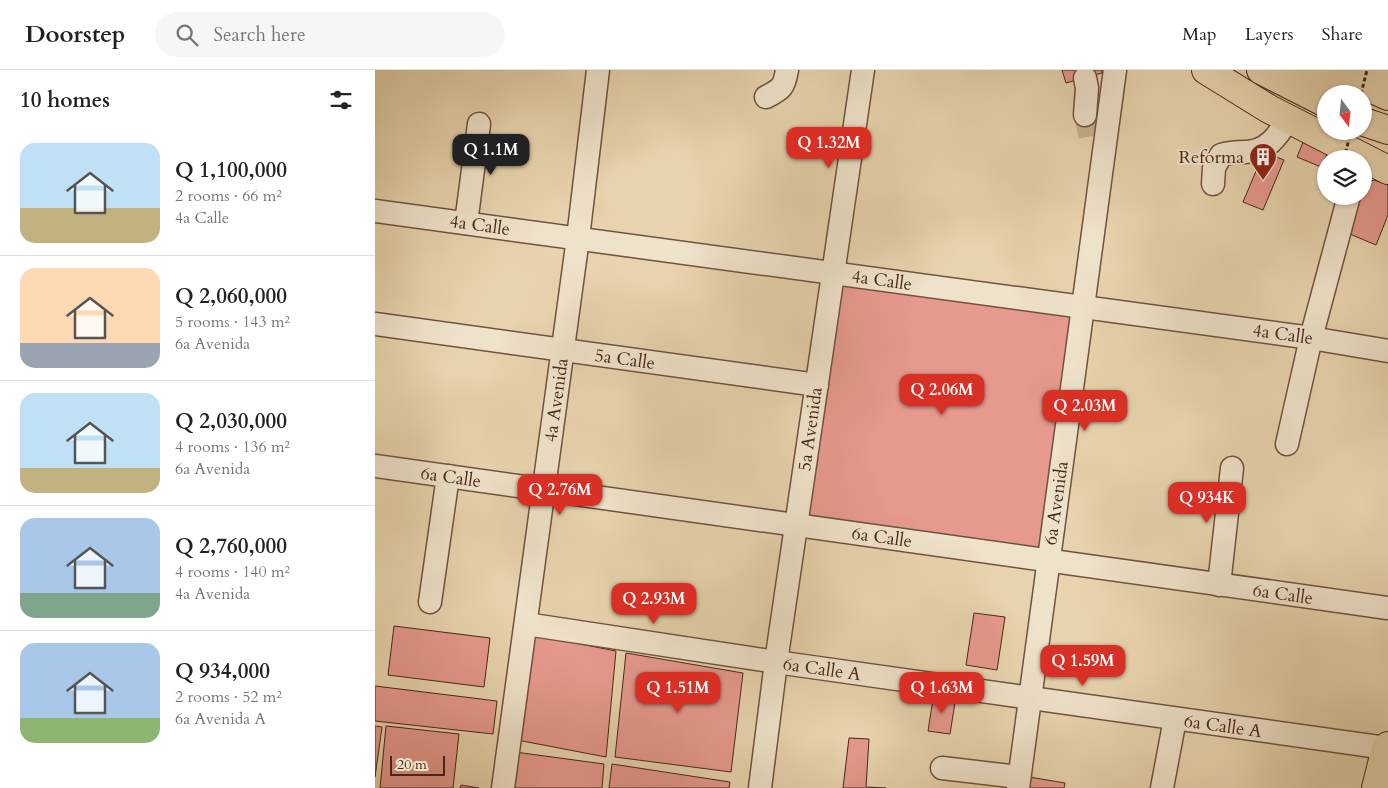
<!DOCTYPE html>
<meta charset="utf-8">
<style>
body{margin:0;font-family:Cardo,serif;background:#f6f6f6;color:#222;height:100vh;display:flex;flex-direction:column;font-size:19px;white-space:nowrap}
*{box-sizing:border-box;margin:0}
p{font-size:16px;color:#767676}
.icon{flex:none;width:28px;height:28px;fill:none;stroke:currentColor;stroke-width:2;stroke-linecap:round;stroke-linejoin:round}
.map{position:relative;flex:1;overflow:hidden}
.drawer{display:flex;flex-direction:column;background:#fff;width:375px}
.drawer>*{flex:none}
.needle{width:32px;rotate:165deg}
.controls{position:absolute;left:942px;top:15px;display:grid;gap:10px}
.controls a{display:grid;place-items:center;width:55px;height:55px;border-radius:50%;background:#fff;box-shadow:0 1px 4px #0004;font-size:25px}
.scale{position:absolute;left:15px;bottom:12px;width:55px;box-sizing:border-box;padding-left:5px;border:2px solid #492719;border-top:0;font-size:14px;line-height:18px;white-space:nowrap;color:#492719;-webkit-text-stroke:4px #efe2ca;paint-order:stroke}
.price{position:absolute;translate:-50% -42px;padding:0 11px;border-radius:10px;background:#d93025;color:#fff;font-size:16px;line-height:32px;filter:drop-shadow(0 1px 2px #0008)}
.price::after{content:'';position:absolute;left:50%;top:30px;width:15px;height:11px;margin-left:-8px;background:inherit;clip-path:polygon(0 0,100% 0,50% 100%)}
.price.on{background:#222;color:#fff}
ul{padding:0;list-style:none}
li{display:flex;align-items:center;gap:15px;height:125px;padding:0 20px}
li+li{border-top:1px solid #e0e0e0}
li span{display:grid;place-items:center;flex:none;width:140px;height:100px;border-radius:15px;color:#555}
li>.icon{margin-inline-start:auto}
span .icon{width:60px;height:60px;fill:#fffc;stroke-width:1}
li b{font-size:21px}
h2{display:flex;justify-content:space-between;align-items:center;height:60px;padding:0 20px;font-size:21px}
header{display:flex;align-items:center;gap:30px;box-sizing:border-box;height:70px;padding:0 25px;background:#fff;border-bottom:1px solid #e0e0e0}
header strong{font-size:24px}
nav{display:flex;gap:28px;margin-inline-start:auto;font-size:18px}
.search{width:350px;height:45px;background:#f6f6f6;display:flex;align-items:center;gap:12px;box-sizing:border-box;padding:0 18px;border-radius:28px;color:#767676;font-size:19px}
main{display:flex;flex:1;min-height:0}
.map>svg:first-child{display:block}
.building{fill:#e6998d;stroke:#492719}
.lines{fill:none;stroke-linecap:round;stroke-linejoin:round}
.minor-tunnel{stroke:#c7b18f;stroke-width:22;stroke-dasharray:22 11;stroke-linecap:butt}
.minor-casing{stroke:#70523e;stroke-width:25}
.major-casing{stroke:#492719;stroke-width:30}
.highway-casing{stroke:#492719;stroke-width:30}
.minor{stroke:#efe2ca;stroke-width:22}
.major{stroke:#e7d3ad;stroke-width:28}
.highway{stroke:#e7d3ad;stroke-width:28}
.path-bridge{stroke:#492719;stroke-width:3;stroke-dasharray:4 2.5;stroke-linecap:butt}
.labels{text-anchor:middle;stroke-width:4;stroke-linejoin:round;paint-order:stroke}
.poi-label{font-size:18px;fill:#492719;stroke:#efe2ca;text-anchor:end}
.street-label{font-size:18px;fill:#492719;stroke:#efe2ca}
</style>
<header>
<strong>Doorstep</strong>
<div class="search"><svg class="icon" aria-label="search" viewBox="0 0 24 24"><circle cx="10" cy="10" r="6"/><path d="M15 15l6 6"/></svg>Search here</div>
<nav><a>Map</a><a>Layers</a><a>Share</a></nav>
</header>
<main>
<section class="drawer">
<h2>10 homes<svg class="icon" aria-label="filters" viewBox="0 0 24 24"><path d="M4 7h16M4 17h16"/><circle cx="9" cy="7" r="2"/><circle cx="15" cy="17" r="2"/></svg></h2>
<ul>
<li><span style="background:linear-gradient(#bfe0f5 65%,#c2b280 0)"><svg class="icon" aria-label="home" viewBox="0 0 24 24"><path d="M3 11l9-7 9 7M6 9v11h12V9"/></svg></span><div><b>Q 1,100,000</b><p>2 rooms · 66 m²</p><p>4a Calle</p></div></li>
<li><span style="background:linear-gradient(#ffd9b3 75%,#9aa5b1 0)"><svg class="icon" aria-label="home" viewBox="0 0 24 24"><path d="M3 11l9-7 9 7M6 9v11h12V9"/></svg></span><div><b>Q 2,060,000</b><p>5 rooms · 143 m²</p><p>6a Avenida</p></div></li>
<li><span style="background:linear-gradient(#bfe0f5 75%,#c2b280 0)"><svg class="icon" aria-label="home" viewBox="0 0 24 24"><path d="M3 11l9-7 9 7M6 9v11h12V9"/></svg></span><div><b>Q 2,030,000</b><p>4 rooms · 136 m²</p><p>6a Avenida</p></div></li>
<li><span style="background:linear-gradient(#a9c7e8 75%,#7fa58c 0)"><svg class="icon" aria-label="home" viewBox="0 0 24 24"><path d="M3 11l9-7 9 7M6 9v11h12V9"/></svg></span><div><b>Q 2,760,000</b><p>4 rooms · 140 m²</p><p>4a Avenida</p></div></li>
<li><span style="background:linear-gradient(#a9c7e8 75%,#8fb573 0)"><svg class="icon" aria-label="home" viewBox="0 0 24 24"><path d="M3 11l9-7 9 7M6 9v11h12V9"/></svg></span><div><b>Q 934,000</b><p>2 rooms · 52 m²</p><p>6a Avenida A</p></div></li>
</ul>
</section>
<div class="map">
<svg width="1013" height="718" viewBox="0 0 1013 718">
<rect width="100%" height="100%" fill="#e7d3ad"/>
<filter id="stains"><feTurbulence type="fractalNoise" baseFrequency=".004" numOctaves="4"/><feColorMatrix values="0 0 0 0 .2 0 0 0 0 .09 0 0 0 0 .02 0 0 0 .5 -.17"/></filter>
<radialGradient id="worn" r=".72"><stop offset=".6" stop-color="#630" stop-opacity="0"/><stop offset="1" stop-color="#630" stop-opacity=".3"/></radialGradient>
<g class="building">
<polygon points="687,0 726,0 727,3 691,13"/>
<polygon points="929,70 954,80 946,97 922,87"/>
<polygon points="889,82 909,90 888,140 868,132"/>
<polygon points="999,110 1013,115 1013,145 1001,175 970,162 984,126 989,126 989,114"/>
<polygon points="466,212 699,244 669,480 433,447"/>
<polygon points="599,543 630,547 622,600 591,595"/>
<polygon points="19,556 115,568 109,617 13,605"/>
<polygon points="160,565 241,581 231,687 142,670"/>
<polygon points="251,583 368,603 356,702 240,687"/>
<polygon points="0,616 122,631 118,664 0,651"/>
<polygon points="559,623 581,626 575,664 553,661"/>
<polygon points="0,656 7,657 0,707"/>
<polygon points="11,656 84,664 78,718 5,718"/>
<polygon points="474,668 494,669 491,717 511,718 468,718"/>
<polygon points="140,682 229,694 227,718 135,718"/>
<polygon points="237,694 355,712 354,718 234,718"/>
<polygon points="654,707 690,713 689,718 652,718"/>
<polygon points="86,715 104,718 85,718"/>
</g>
<g class="lines">
<polyline class="minor-tunnel" points="710,45 715,68"/>
<defs>
<g id="minor">
<path d="M 391,27 C 407,19 409,17 412,0"/>
<polyline points="710,45 712,18 710,8"/>
<path d="M 838,114 L 839,98 L 846,85 C 855,82 861,82 870,82 C 892,82 903,66 913,49"/>
<polyline points="0,141 936,268 1013,281"/>
<polyline points="91,153 104,54"/>
<polyline points="0,254 442,315"/>
<polyline points="912,374 936,268 974,126"/>
<polyline points="0,396 1013,538"/>
<polyline points="844,515 857,398"/>
<polyline points="55,532 73,406"/>
<polyline points="151,554 401,592 1011,678"/>
<polyline points="567,698 644,707"/>
<polyline points="128,718 203,168 223,0"/>
<polyline points="385,718 401,592 488,0"/>
<polyline points="643,718 740,0"/>
<polyline points="787,718 800,649"/>
</g>
<g id="major">
<polyline points="831,0 894,39 1013,100"/>
<polyline points="925,0 970,23"/>
<polyline points="956,0 1013,26"/>
<polyline points="1001,718 1011,678 1013,676"/>
</g>
<g id="highway">
<polyline points="886,0 951,33"/>
<polyline points="995,0 1013,8"/>
<polyline points="989,52 1013,60"/>
</g>
</defs>
<use href="#minor" class="minor-casing"/>
<use href="#major" class="major-casing"/>
<use href="#highway" class="highway-casing"/>
<use href="#minor" class="minor"/>
<use href="#major" class="major"/>
<use href="#highway" class="highway"/>
<g class="path-bridge">
<polyline points="986,24 992,0"/>
<polyline points="969,89 976,61"/>
</g>
</g>
<defs>
<symbol id="building-pin" viewBox="-11 -11 22 30"><path d="M0 17L-7.5 6A9.5 9.5 0 1 1 7.5 6Z" fill="#8f2418" stroke="#efe2ca"/><path d="M-4-6H4V6H1V3H-1V6H-4ZM-2.5-4.3h1.7v1.8h-1.7ZM.8-4.3h1.7v1.8H.8ZM-2.5-1h1.7V.8h-1.7ZM.8-1h1.7V.8H.8Z" fill="#fff"/></symbol>
</defs>
<g fill-rule="evenodd">
<use href="#building-pin" x="872" y="71" width="32" height="43"/>
</g>
<g class="labels">
<g class="poi-label">
<text x="869" y="93">Reforma</text>
</g>
<g class="street-label">
<text transform="translate(105 155) rotate(8)" y="6">4a Calle</text>
<text transform="translate(507 210) rotate(8)" y="6">4a Calle</text>
<text transform="translate(908 264) rotate(8)" y="6">4a Calle</text>
<text transform="translate(250 289) rotate(8)" y="6">5a Calle</text>
<text transform="translate(181 330) rotate(-82)" y="6">4a Avenida</text>
<text transform="translate(435 359) rotate(-82)" y="6">5a Avenida</text>
<text transform="translate(76 407) rotate(8)" y="6">6a Calle</text>
<text transform="translate(681 433) rotate(-82)" y="6">6a Avenida</text>
<text transform="translate(507 467) rotate(8)" y="6">6a Calle</text>
<text transform="translate(908 524) rotate(8)" y="6">6a Calle</text>
<text transform="translate(447 599) rotate(8)" y="6">6a Calle A</text>
<text transform="translate(848 656) rotate(8)" y="6">6a Calle A</text>
</g>
</g>
<rect width="100%" height="100%" filter="url(#stains)"/>
<rect width="100%" height="100%" fill="url(#worn)"/>
</svg>
<div class="controls">
<a><svg class="needle" viewBox="-14 -14 28 28"><path d="M0-13l5 13h-10z" fill="#e53935"/><path d="M0 13l5-13h-10z" fill="#767676"/></svg></a>
<a><svg class="icon" aria-label="layers" viewBox="0 0 24 24"><path d="M12 4l9 5-9 5-9-5zM3 14l9 5 9-5"/></svg></a>
</div>
<div class="scale">20 m</div>
<b class="price" style="left:454px;top:99px">Q 1.32M</b>
<b class="price on" style="left:116px;top:106px">Q 1.1M</b>
<b class="price" style="left:567px;top:346px">Q 2.06M</b>
<b class="price" style="left:710px;top:362px">Q 2.03M</b>
<b class="price" style="left:185px;top:446px">Q 2.76M</b>
<b class="price" style="left:832px;top:454px">Q 934K</b>
<b class="price" style="left:279px;top:555px">Q 2.93M</b>
<b class="price" style="left:708px;top:617px">Q 1.59M</b>
<b class="price" style="left:303px;top:644px">Q 1.51M</b>
<b class="price" style="left:567px;top:644px">Q 1.63M</b>
</div>
</main>
